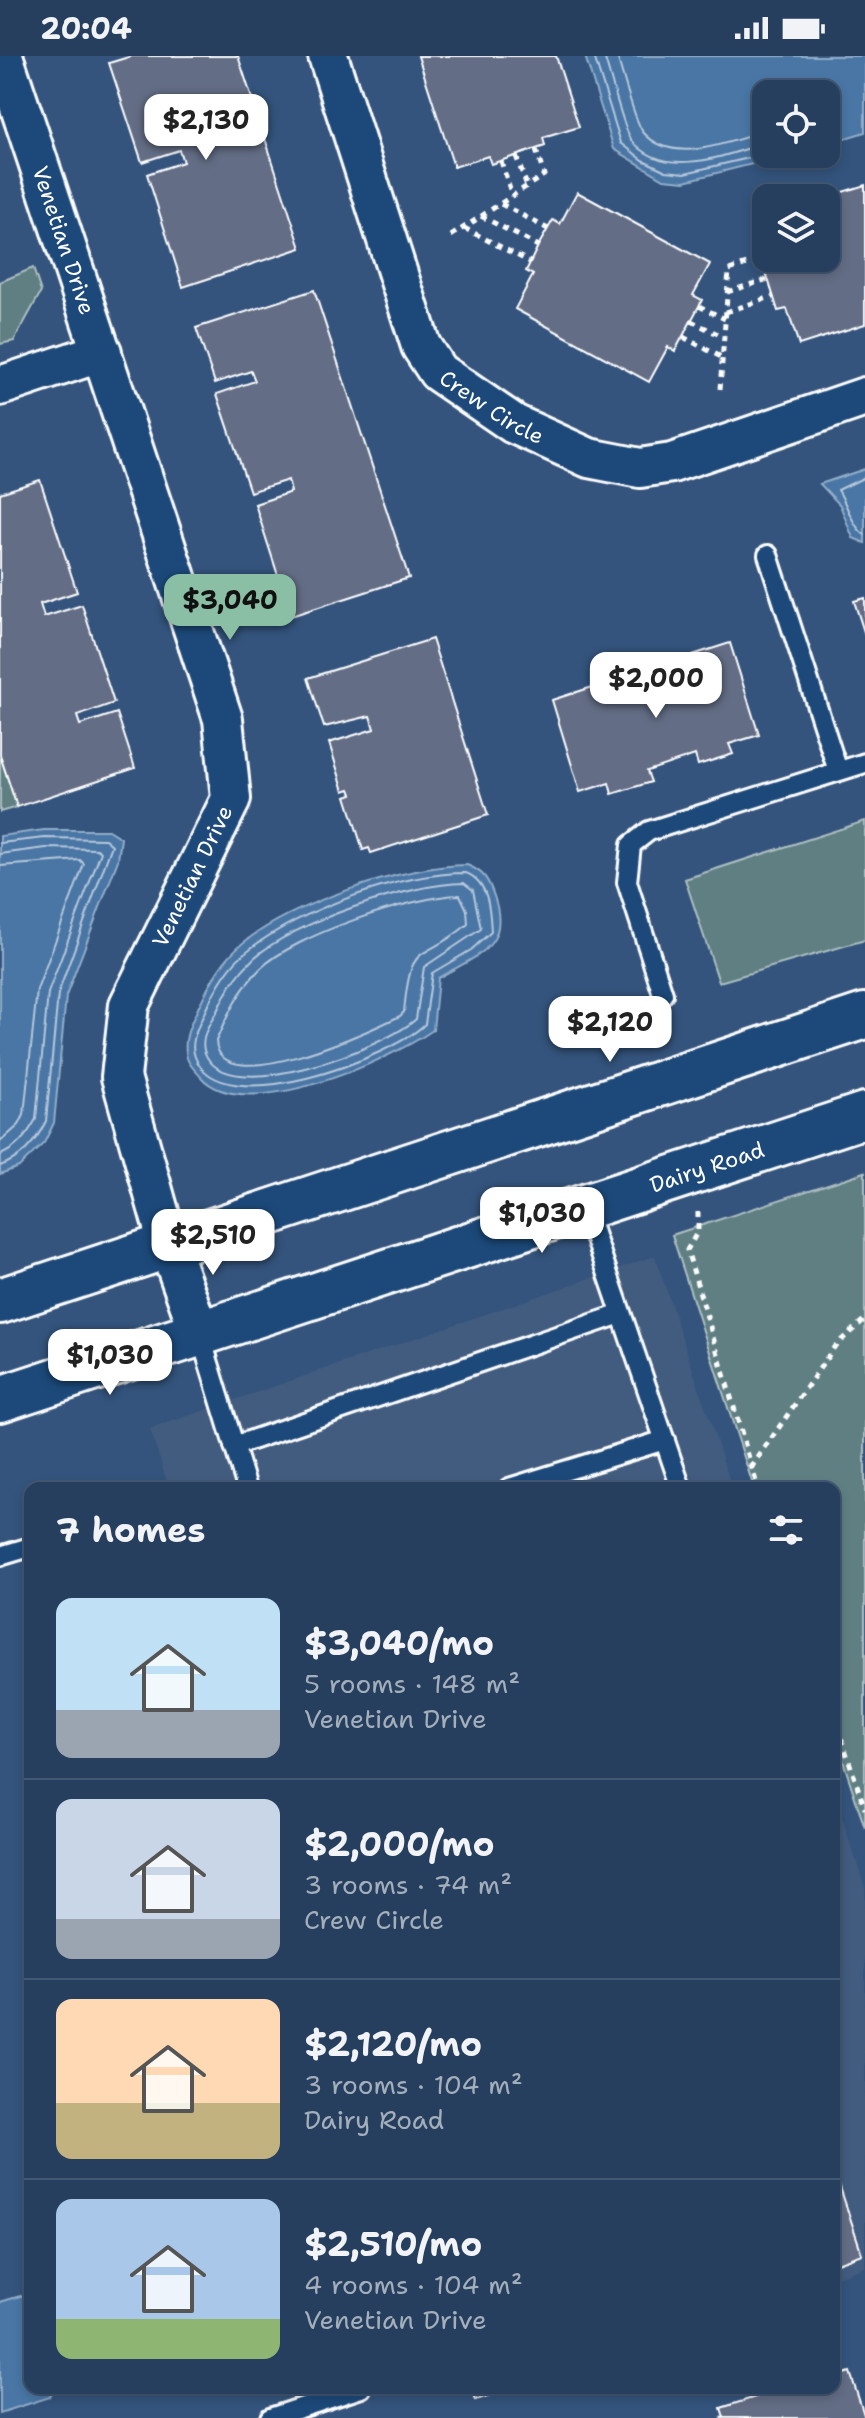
<!DOCTYPE html>
<meta charset="utf-8">
<style>
body{margin:0;font-family:"Shantell Sans",sans-serif;background:#334a67;color:#f1f3f6;height:100vh;display:flex;flex-direction:column;font-size:30px;white-space:nowrap}
*{box-sizing:border-box;margin:0}
p{font-size:26px;color:#a4afbc}
.icon{flex:none;width:44px;height:44px;fill:none;stroke:currentColor;stroke-width:2;stroke-linecap:round;stroke-linejoin:round}
.map{position:relative;flex:1;overflow:hidden}
.side{position:absolute;left:24px;top:1426px;width:816px;height:912px;display:flex;flex-direction:column;background:#273f5e;border-radius:16px;box-shadow:0 4px 12px #0003,0 0 0 2px #435873}
.side>*{flex:none}
.buttons{position:absolute;left:752px;top:24px;display:grid;gap:16px}
.buttons a{display:grid;place-items:center;width:88px;height:88px;border-radius:16px;background:#273f5e;box-shadow:0 4px 12px #0003,0 0 0 2px #435873;font-size:40px}
.price{position:absolute;translate:-50% -68px;padding:0 18px;border-radius:16px;background:#fff;color:#222;font-size:26px;line-height:52px;filter:drop-shadow(0 2px 4px #0008)}
.price::after{content:'';position:absolute;left:50%;top:48px;width:24px;height:18px;margin-left:-12px;background:inherit;clip-path:polygon(0 0,100% 0,50% 100%)}
.price.current{background:#8abfa5;color:#111}
ul{padding:0;list-style:none}
li{display:flex;align-items:center;gap:24px;height:200px;padding:0 32px}
li+li{border-top:2px solid #435873}
li span{display:grid;place-items:center;flex:none;width:224px;height:160px;border-radius:16px;color:#555}
li>.icon{margin-inline-start:auto}
span .icon{width:96px;height:96px;fill:#fffc;stroke-width:1}
li b{font-size:34px}
h2{display:flex;justify-content:space-between;align-items:center;height:96px;padding:0 32px;font-size:34px}
.status{display:flex;justify-content:space-between;align-items:center;height:56px;padding:0 40px;background:#273f5e;direction:ltr}
.status svg{height:22px;fill:currentColor}
.map>svg:first-child{display:block}
.built{fill:#425c7f}
.green{fill:#5e7f83;stroke:#aebfc1;stroke-width:2}
.water{fill:#4a76a5;stroke:#92adc9;stroke-width:2}
.lines{fill:none;stroke-linecap:round;stroke-linejoin:round}
.shore{stroke:#b7c8db;stroke-width:2}
.building{fill:#646d85;stroke:#fff;stroke-width:2}
.service-casing{stroke:#fff;stroke-width:24}
.minor-casing{stroke:#fff;stroke-width:44}
.tertiary-casing{stroke:#fff;stroke-width:50}
.path{stroke:#fff;stroke-width:5;stroke-dasharray:6 6;stroke-linecap:butt}
.service{stroke:#1f4a7a;stroke-width:18}
.minor{stroke:#1f4a7a;stroke-width:38}
.tertiary{stroke:#1f4a7a;stroke-width:44}
.labels{text-anchor:middle;stroke-width:6;stroke-linejoin:round;paint-order:stroke}
.street-label{font-size:22px;fill:#fff;stroke:#1f4a7a}
</style>
<div class="status"><b>20:04</b><svg viewBox="0 0 49 12"><path d="M0 12V9h3v3zM5 12V6h3v6zM10 12V3h3v9zM15 12V0h3v12zM26 1h20v11H26zM47 4h2v5h-2z"/></svg></div>
<div class="map">
<svg width="865" height="2362" viewBox="0 0 865 2362">
<rect width="100%" height="100%" fill="#34547d"/>
<filter id="ink" filterUnits="userSpaceOnUse"><feTurbulence type="fractalNoise" baseFrequency=".0125" numOctaves="2"/><feDisplacementMap in="SourceGraphic" scale="16" xChannelSelector="R" yChannelSelector="G"/><feConvolveMatrix kernelMatrix="1 2 1 2 8 2 1 2 1" color-interpolation-filters="sRGB"/></filter>
<g filter="url(#ink)">
<g class="built">
<polygon points="655,1200 732,1432 169,1432 150,1373"/>
<polygon points="834,1738 865,1832 865,2211 834,2222"/>
</g>
<g class="green">
<polygon points="33,212 41,236 14,285 0,288 0,226"/>
<polygon points="0,699 17,751 0,756"/>
<polygon points="865,765 865,884 719,926 685,823"/>
<polygon points="865,1116 865,1772 834,1677 834,1432 754,1432 672,1179"/>
</g>
<g class="water">
<polygon points="585,0 865,0 865,76 826,88 826,38 766,38 766,98 792,98 685,125 664,123 614,93"/>
<polygon points="865,413 865,487 853,482 840,449 820,428"/>
<polygon points="44,774 108,774 121,782 118,804 66,940 54,1067 44,1087 19,1111 0,1118 0,780"/>
<path d="M 467,809 C 484,816 488,823 494,840 C 512,892 475,900 438,922 L 433,974 C 390,1004 244,1070 201,1021 C 196,1015 189,1009 187,1002 C 182,982 191,968 199,950 C 210,927 223,902 244,886 C 296,846 403,810 467,809 Z"/>
<polygon points="30,2237 30,2332 54,2332 50,2341 0,2357 0,2246"/>
</g>
<g class="lines">
<g class="shore">
<polyline points="594,0 621,87 643,104 666,115 685,117 766,98"/>
<path d="M 604,0 C 610,17 623,72 631,83 C 663,125 726,99 766,87"/>
<path d="M 617,0 C 622,15 635,67 643,76 C 673,111 730,85 766,75"/>
<path d="M 865,421 L 838,434 C 846,446 853,472 865,479"/>
<path d="M 0,787 L 45,782 L 105,783 L 112,789 L 58,938 L 46,1065 C 36,1086 22,1102 0,1110"/>
<path d="M 0,798 L 46,792 L 97,793 L 101,796 L 48,937 L 36,1063 C 28,1078 17,1093 0,1099"/>
<polyline points="0,810 80,804 84,808 37,934 24,1059 19,1069 0,1086"/>
<path d="M 466,817 C 489,826 490,854 491,876 L 471,894 L 432,917 L 425,968 C 390,1002 221,1067 195,1001 C 189,985 199,970 205,955 C 216,932 229,907 251,892 C 303,853 401,817 466,817 Z"/>
<path d="M 464,827 L 473,834 L 481,873 L 424,911 L 416,963 C 386,991 226,1053 205,997 C 199,983 210,968 216,957 C 225,936 237,918 254,902 C 293,866 412,827 464,827 Z"/>
<path d="M 460,839 L 467,854 L 468,868 C 420,909 411,880 404,956 L 400,960 C 375,972 219,1046 216,985 C 228,958 239,934 260,913 C 294,879 413,840 460,839 Z"/>
</g>
</g>
<g class="building">
<polygon points="132,0 238,0 301,192 183,231 147,118 183,106 179,94 142,106 109,7"/>
<polygon points="418,0 556,0 579,71 543,82 545,90 491,108 488,100 454,111"/>
<polygon points="865,129 865,268 799,289 787,253 778,255 761,200 826,202 826,142 823,142"/>
<polygon points="577,136 710,208 693,239 702,244 699,250 675,295 668,291 649,326 515,253 533,219 526,215 538,190 553,164 560,168"/>
<polygon points="766,160 766,188 758,163"/>
<polygon points="314,234 409,522 291,560 255,448 291,436 288,424 250,436 217,338 255,325 251,315 215,327 196,272"/>
<polygon points="40,424 77,536 40,548 44,561 82,549 114,647 77,660 80,669 117,657 135,712 17,751 0,699 0,437"/>
<polygon points="865,542 865,579 854,545"/>
<polygon points="432,583 488,759 371,797 369,792 363,794 346,740 352,738 350,733 344,735 329,687 374,673 370,660 324,671 308,622"/>
<polygon points="730,587 759,679 729,688 733,698 698,709 695,699 647,715 651,726 612,738 609,727 580,736 552,644"/>
<polygon points="834,2113 862,2198 834,2208"/>
<polygon points="850,2316 865,2362 721,2362 724,2361 721,2352 784,2332 834,2332 834,2321"/>
<polygon points="472,2332 513,2332 476,2344"/>
</g>
<g class="lines">
<defs>
<g id="service">
<polyline points="768,499 838,715"/>
<polyline points="663,938 627,826 631,789 649,775 865,707"/>
<polyline points="585,1151 681,1432"/>
<polyline points="200,1278 247,1432"/>
<polyline points="234,1390 621,1258"/>
<polyline points="509,1432 665,1384"/>
<polyline points="0,1500 30,1491"/>
<polyline points="270,2362 361,2332"/>
</g>
<g id="minor">
<path id="s1" d="M 3,0 L 223,663 L 231,743 L 129,949 L 121,1021 L 168,1188 L 199,1275"/>
<path id="s2" d="M 328,0 L 421,290 L 438,316 L 514,368 L 589,402 L 640,412 L 672,407 L 865,341"/>
<polyline points="0,330 102,296"/>
</g>
<g id="tertiary">
<polyline points="0,1245 865,960"/>
<path id="s3" d="M 0,1343 L 865,1059"/>
</g>
</defs>
<use href="#service" class="service-casing"/>
<use href="#minor" class="minor-casing"/>
<use href="#tertiary" class="tertiary-casing"/>
<g class="path">
<polyline points="516,100 527,130"/>
<polyline points="501,105 512,140"/>
<polyline points="501,148 548,173"/>
<polyline points="481,160 538,190"/>
<polyline points="464,172 530,206"/>
<polyline points="451,180 544,119 536,94"/>
<polyline points="727,236 768,223"/>
<polyline points="699,250 725,263"/>
<polyline points="726,256 774,240"/>
<polyline points="691,265 724,281"/>
<polyline points="683,281 723,302"/>
<polyline points="720,333 729,214 762,203"/>
<polyline points="698,1156 698,1175 687,1194 758,1432"/>
<polyline points="751,1412 835,1290 865,1263"/>
<polyline points="834,1660 865,1753"/>
</g>
<use href="#service" class="service"/>
<use href="#minor" class="minor"/>
<use href="#tertiary" class="tertiary"/>
</g>
</g>
<g class="labels">
<g class="street-label">
<text dy="8" stroke="none"><textPath href="#s1" startOffset="194">Venetian Drive</textPath></text>
<text dy="8" stroke="none"><textPath href="#s2" startOffset="400">Crew Circle</textPath></text>
<text transform="translate(192 820) rotate(-64)" y="8">Venetian Drive</text>
<text dy="8" stroke="none"><textPath href="#s3" startOffset="744">Dairy Road</textPath></text>
</g>
</g>
</svg>
<div class="buttons">
<a><svg class="icon" aria-label="locate" viewBox="0 0 24 24"><circle cx="12" cy="12" r="6"/><path d="M12 2v4M12 18v4M2 12h4M18 12h4"/></svg></a>
<a><svg class="icon" aria-label="layers" viewBox="0 0 24 24"><path d="M12 4l9 5-9 5-9-5zM3 14l9 5 9-5"/></svg></a>
</div>
<b class="price" style="left:206px;top:106px">$2,130</b>
<b class="price current" style="left:230px;top:586px">$3,040</b>
<b class="price" style="left:656px;top:664px">$2,000</b>
<b class="price" style="left:610px;top:1008px">$2,120</b>
<b class="price" style="left:542px;top:1199px">$1,030</b>
<b class="price" style="left:213px;top:1221px">$2,510</b>
<b class="price" style="left:110px;top:1341px">$1,030</b>
<section class="side">
<h2>7 homes<svg class="icon" aria-label="filters" viewBox="0 0 24 24"><path d="M4 7h16M4 17h16"/><circle cx="9" cy="7" r="2"/><circle cx="15" cy="17" r="2"/></svg></h2>
<ul>
<li><span style="background:linear-gradient(#bfe0f5 70%,#9aa5b1 0)"><svg class="icon" aria-label="home" viewBox="0 0 24 24"><path d="M3 11l9-7 9 7M6 9v11h12V9"/></svg></span><div><b>$3,040/mo</b><p>5 rooms · 148 m²</p><p>Venetian Drive</p></div></li>
<li><span style="background:linear-gradient(#c9d6e8 75%,#9aa5b1 0)"><svg class="icon" aria-label="home" viewBox="0 0 24 24"><path d="M3 11l9-7 9 7M6 9v11h12V9"/></svg></span><div><b>$2,000/mo</b><p>3 rooms · 74 m²</p><p>Crew Circle</p></div></li>
<li><span style="background:linear-gradient(#ffd9b3 65%,#c2b280 0)"><svg class="icon" aria-label="home" viewBox="0 0 24 24"><path d="M3 11l9-7 9 7M6 9v11h12V9"/></svg></span><div><b>$2,120/mo</b><p>3 rooms · 104 m²</p><p>Dairy Road</p></div></li>
<li><span style="background:linear-gradient(#a9c7e8 75%,#8fb573 0)"><svg class="icon" aria-label="home" viewBox="0 0 24 24"><path d="M3 11l9-7 9 7M6 9v11h12V9"/></svg></span><div><b>$2,510/mo</b><p>4 rooms · 104 m²</p><p>Venetian Drive</p></div></li>
</ul>
</section>
</div>
